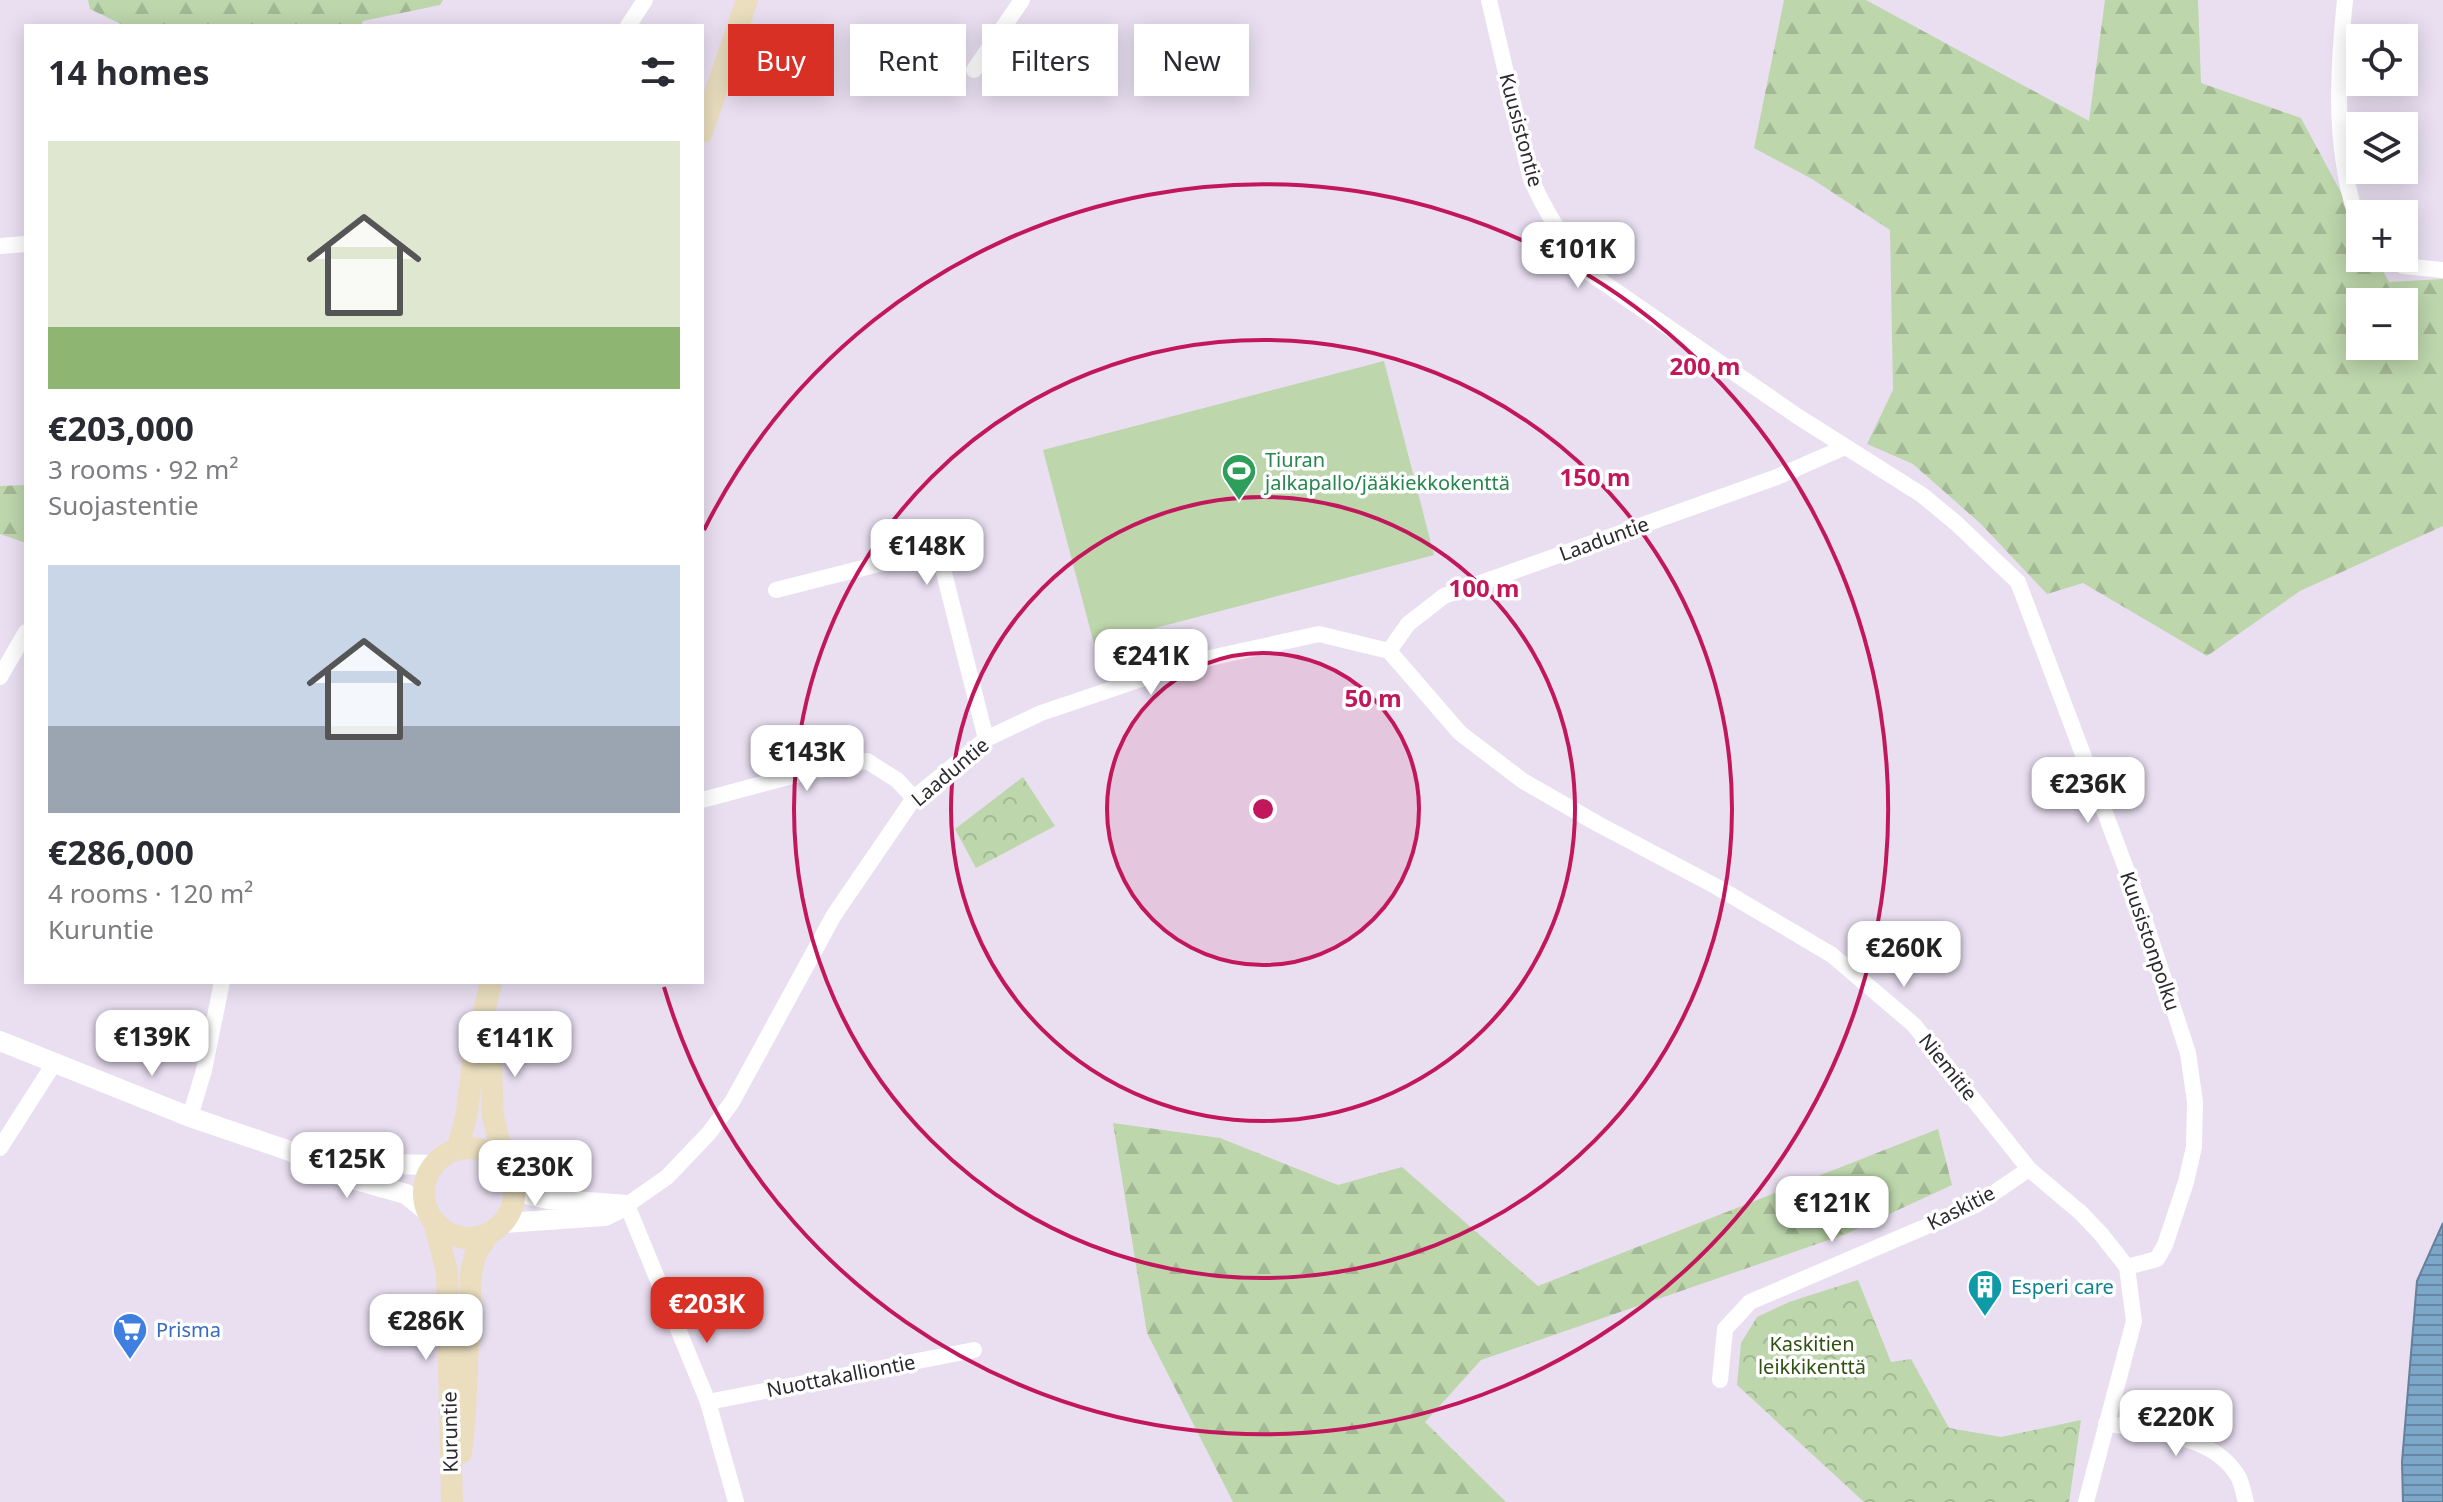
<!DOCTYPE html>
<meta charset="utf-8">
<style>
body{margin:0;font-family:"Noto Sans",sans-serif;background:#f7f7f7;color:#2b2b33;height:100vh;display:flex;flex-direction:column;font-size:30px;white-space:nowrap}
*{box-sizing:border-box;margin:0}
p{font-size:26px;color:#7c7c81}
.icon{flex:none;width:44px;height:44px;fill:none;stroke:currentColor;stroke-width:2;stroke-linecap:round;stroke-linejoin:round}
.map{position:relative;flex:1;overflow:hidden}
.panel{position:absolute;left:24px;top:24px;width:680px;height:960px;display:flex;flex-direction:column;background:#fff;border-radius:0px;box-shadow:0 4px 20px #0003}
.panel>*{flex:none}
.hud{position:absolute;left:728px;top:24px;width:760px;height:72px;display:flex;gap:16px}
.controls{position:absolute;left:2346px;top:24px;display:grid;gap:16px}
.controls a{display:grid;place-items:center;width:72px;height:72px;border-radius:0px;background:#fff;box-shadow:0 4px 20px #0003;font-size:40px}
.price{position:absolute;translate:-50% -68px;padding:0 18px;border-radius:16px;background:#fff;color:#222;font-size:26px;line-height:52px;filter:drop-shadow(0 2px 4px #0008)}
.price::after{content:'';position:absolute;left:50%;top:48px;width:24px;height:18px;margin-left:-12px;background:inherit;clip-path:polygon(0 0,100% 0,50% 100%)}
.price.current{background:#d93025;color:#fff}
ul{padding:0;list-style:none}
li{display:grid;align-content:center;gap:16px;height:424px;padding:0 24px}
li span{display:grid;place-items:center;height:248px;border-radius:0px;color:#555}
li>.icon{margin-inline-start:auto}
span .icon{width:144px;height:144px;fill:#fffc;stroke-width:1}
li b{font-size:34px}
h2{display:flex;justify-content:space-between;align-items:center;height:96px;padding:0 24px;font-size:34px}
.pill{padding:0 28px;border-radius:0px;background:#fff;box-shadow:0 4px 20px #0003;font-size:28px;line-height:72px}
.pill.current{background:#d93025;color:#fff}
.map>svg:first-child{display:block}
.grass{fill:#bdd6ac}
.forest{fill:url(#forest-firs);fill-rule:evenodd}
.park{fill:url(#park-crowns)}
.water{fill:url(#water-rules);stroke:#64819b;stroke-width:2}
.lines{fill:none;stroke-linecap:round;stroke-linejoin:round}
.minor{stroke:#fff;stroke-width:16}
.tertiary{stroke:#fff;stroke-width:20}
.secondary{stroke:#eadebe;stroke-width:22}
.ring{fill:none;stroke:#c2185b;stroke-width:4}
.labels{text-anchor:middle;stroke-width:7;stroke-linejoin:round;paint-order:stroke}
.street-label{font-size:20px;fill:#2c292f;stroke:#fff}
.leisure-label{font-size:20px;fill:#27864d;stroke:#fff;text-anchor:start}
.culture-label{font-size:20px;fill:#0d838f;stroke:#fff;text-anchor:start}
.shop-label{font-size:20px;fill:#366cbe;stroke:#fff;text-anchor:start}
.park-label{font-size:20px;fill:#305111;stroke:#fff}
.centre{fill:#c2185b;stroke:#fff;stroke-width:4}
.ring-label{font-size:24px;text-anchor:middle;font-weight:bold;fill:#c2185b;stroke:#fff;stroke-width:7;stroke-linejoin:round;paint-order:stroke}
</style>
<div class="map">
<svg width="2443" height="1502" viewBox="0 0 2443 1502">
<defs>
<pattern id="forest-firs" width="22" height="20" patternUnits="userSpaceOnUse" patternTransform="scale(2)"><rect width="22" height="20" fill="#bdd6ac"/><path d="M5 1l3.5 6h-7zM16 11l3.5 6h-7z" fill="#a3b894"/></pattern>
<pattern id="park-crowns" width="20" height="18" patternUnits="userSpaceOnUse" patternTransform="scale(2)"><rect width="20" height="18" fill="#bdd6ac"/><path d="M2 6a3 3 0 1 1 6 0M12 15a3 3 0 1 1 6 0" fill="none" stroke="#a3b894"/></pattern>
<pattern id="water-rules" width="6" height="5" patternUnits="userSpaceOnUse" patternTransform="scale(2)"><rect width="6" height="5" fill="#7ca7c9"/><path d="M0 2.5h6" fill="none" stroke="#6688a4"/></pattern>
</defs>
<rect width="100%" height="100%" fill="#e9dff1"/>
<polygon class="grass" points="1384,361 1434,555 1094,644 1043,450"/>
<g class="forest">
<polygon points="88,0 443,0 440,5 363,21 361,26 125,26 90,9"/>
<path d="M 1784,0 L 1866,0 L 2089,121 L 2105,0 L 2198,0 L 2201,83 L 2301,118 L 2360,228 L 2360,258 L 2376,258 L 2389,282 L 2443,279 L 2443,526 L 2300,591 L 2207,656 L 2083,583 L 2047,594 L 1981,524 L 1913,464 L 1867,444 L 1893,390 L 1890,230 L 1812,179 L 1754,148 ZM 2360,302 L 2404,302 L 2404,346 L 2360,346 Z"/>
<polygon points="26,485 26,543 0,534 0,486"/>
<polygon points="1113,1123 1220,1138 1338,1185 1402,1167 1538,1286 1938,1129 1952,1185 1846,1234 1481,1360 1425,1422 1506,1502 1233,1502 1147,1333"/>
</g>
<g class="park">
<polygon points="1023,777 1055,826 976,868 955,829"/>
<polygon points="1858,1280 1891,1362 1911,1359 1949,1428 2001,1437 2081,1420 2069,1502 1864,1502 1737,1385 1741,1343 1757,1317 1789,1302"/>
</g>
<polygon class="water" points="2443,1223 2443,1502 2403,1502 2402,1462 2417,1281"/>
<g class="lines">
<g class="minor">
<path d="M 1489,0 L 1530,176 C 1545,213 1566,243 1591,274 L 1797,416 L 1922,495 L 1956,523 L 2018,582 L 2139,903 L 2188,1053 L 2195,1102 L 2194,1147 L 2186,1182 L 2165,1245 L 2157,1259 L 2127,1267"/>
<path d="M 2345,0 C 2337,77 2333,153 2360,228"/>
<polyline points="628,26 645,0"/>
<polyline points="974,70 1022,0"/>
<polyline points="0,246 26,244"/>
<polyline points="2390,258 2403,266 2443,270"/>
<polyline points="776,590 938,549 986,739"/>
<polyline points="1389,651 1460,733 1523,781 1598,824 1717,887 1832,955 1914,1025 2029,1169 2081,1213 2101,1234 2127,1267 2134,1321 2086,1502"/>
<polyline points="0,677 26,632"/>
<polyline points="702,800 800,774 867,761 897,780 914,798"/>
<polyline points="190,1117 204,1070 222,982"/>
<polyline points="0,1148 55,1062"/>
<polyline points="1720,1380 1725,1329 1750,1302 1976,1205 2029,1169"/>
<polyline points="708,1402 974,1350"/>
<path d="M 2106,1423 C 2151,1433 2214,1433 2239,1478 C 2242,1485 2244,1494 2246,1502"/>
<polyline points="736,1502 708,1402 627,1205 667,1177 709,1133 732,1102 834,915 914,798 986,739 1041,713 1192,662 1319,634 1389,651 1408,624 1444,596 1777,477 1845,447"/>
</g>
<g class="tertiary">
<polyline points="0,1041 190,1117 290,1151 338,1175 406,1194 429,1213"/>
<polyline points="306,1153 389,1164 433,1165"/>
<polyline points="511,1177 529,1195 548,1199 627,1205"/>
<polyline points="503,1223 605,1216 627,1205"/>
</g>
<g class="secondary">
<polyline points="702,132 747,0"/>
<polyline points="489,1022 493,1116 504,1164"/>
<circle cx="469" cy="1193" r="45"/>
<polyline points="458,1149 467,1112 474,1054 491,982"/>
<polyline points="434,1221 447,1272 452,1502"/>
<polyline points="461,1453 465,1413 471,1273 475,1255 488,1234"/>
</g>
</g>
<circle cx="1263" cy="809" r="156" fill="#c2185b" fill-opacity=".12"/>
<g class="ring">
<circle cx="1263" cy="809" r="156"/>
<circle cx="1263" cy="809" r="312"/>
<circle cx="1263" cy="809" r="469"/>
<path d="M704 530A625 625 0 1 1 664 987"/>
</g>
<defs>
<symbol id="stadium-pin" viewBox="-11 -11 22 30"><path d="M0 17L-7.5 6A9.5 9.5 0 1 1 7.5 6Z" fill="#2e9e5b" stroke="#fff"/><path d="M0-5a6.5 5 0 1 0 0 10a6.5 5 0 1 0 0-10ZM-3.5-1.8h7v3.6h-7Z" fill="#fff"/></symbol>
<symbol id="building-pin" viewBox="-11 -11 22 30"><path d="M0 17L-7.5 6A9.5 9.5 0 1 1 7.5 6Z" fill="#0f9aa8" stroke="#fff"/><path d="M-4-6H4V6H1V3H-1V6H-4ZM-2.5-4.3h1.7v1.8h-1.7ZM.8-4.3h1.7v1.8H.8ZM-2.5-1h1.7V.8h-1.7ZM.8-1h1.7V.8H.8Z" fill="#fff"/></symbol>
<symbol id="supermarket-pin" viewBox="-11 -11 22 30"><path d="M0 17L-7.5 6A9.5 9.5 0 1 1 7.5 6Z" fill="#3f7fe0" stroke="#fff"/><path d="M-6-5.5h2.5l.6 2H6L4.5 2H-2.5L-4.4-4H-6ZM-1.5 3.2a1.3 1.3 0 1 0 .1 0ZM3 3.2a1.3 1.3 0 1 0 .1 0Z" fill="#fff"/></symbol>
</defs>
<g fill-rule="evenodd">
<use href="#stadium-pin" x="1219" y="451" width="40" height="54"/>
<use href="#building-pin" x="1965" y="1267" width="40" height="54"/>
<use href="#supermarket-pin" x="110" y="1310" width="40" height="54"/>
</g>
<g class="labels">
<g class="street-label">
<text transform="translate(1521 130) rotate(75)" y="7">Kuusistontie</text>
<text transform="translate(1604 539) rotate(-20)" y="7">Laaduntie</text>
<text transform="translate(950 772) rotate(-40)" y="7">Laaduntie</text>
<text transform="translate(2150 941) rotate(71)" y="7">Kuusistonpolku</text>
<text transform="translate(1948 1067) rotate(51)" y="7">Niemitie</text>
<text transform="translate(1961 1208) rotate(-27)" y="7">Kaskitie</text>
<text transform="translate(841 1376) rotate(-11)" y="7">Nuottakalliontie</text>
<text transform="translate(450 1432) rotate(-91)" y="7">Kuruntie</text>
</g>
<g class="leisure-label">
<text x="1265" y="467">Tiuran<tspan x="1265" dy="23">jalkapallo/jääkiekkokenttä</tspan></text>
</g>
<g class="culture-label">
<text x="2011" y="1294">Esperi care</text>
</g>
<g class="shop-label">
<text x="156" y="1337">Prisma</text>
</g>
<g class="park-label">
<text x="1812" y="1351">Kaskitien<tspan x="1812" dy="23">leikkikenttä</tspan></text>
</g>
</g>
<circle cx="1263" cy="809" r="12" class="centre"/>
<g class="ring-label">
<text x="1705" y="375">200 m</text>
<text x="1595" y="486">150 m</text>
<text x="1484" y="597">100 m</text>
<text x="1373" y="707">50 m</text>
</g>
</svg>
<div class="controls">
<a><svg class="icon" aria-label="locate" viewBox="0 0 24 24"><circle cx="12" cy="12" r="6"/><path d="M12 2v4M12 18v4M2 12h4M18 12h4"/></svg></a>
<a><svg class="icon" aria-label="layers" viewBox="0 0 24 24"><path d="M12 4l9 5-9 5-9-5zM3 14l9 5 9-5"/></svg></a>
<a>+</a>
<a>−</a>
</div>
<b class="price" style="left:1578px;top:290px">€101K</b>
<b class="price" style="left:927px;top:587px">€148K</b>
<b class="price" style="left:1151px;top:697px">€241K</b>
<b class="price" style="left:807px;top:793px">€143K</b>
<b class="price" style="left:2088px;top:825px">€236K</b>
<b class="price" style="left:1904px;top:989px">€260K</b>
<b class="price" style="left:152px;top:1078px">€139K</b>
<b class="price" style="left:515px;top:1079px">€141K</b>
<b class="price" style="left:347px;top:1200px">€125K</b>
<b class="price" style="left:535px;top:1208px">€230K</b>
<b class="price" style="left:1832px;top:1244px">€121K</b>
<b class="price current" style="left:707px;top:1345px">€203K</b>
<b class="price" style="left:426px;top:1362px">€286K</b>
<b class="price" style="left:2176px;top:1458px">€220K</b>
<div class="hud">
<a class="pill current">Buy</a>
<a class="pill">Rent</a>
<a class="pill">Filters</a>
<a class="pill">New</a>
</div>
<section class="panel">
<h2>14 homes<svg class="icon" aria-label="filters" viewBox="0 0 24 24"><path d="M4 7h16M4 17h16"/><circle cx="9" cy="7" r="2"/><circle cx="15" cy="17" r="2"/></svg></h2>
<ul>
<li><span style="background:linear-gradient(#dfe7d0 75%,#8fb573 0)"><svg class="icon" aria-label="home" viewBox="0 0 24 24"><path d="M3 11l9-7 9 7M6 9v11h12V9"/></svg></span><div><b>€203,000</b><p>3 rooms · 92 m²</p><p>Suojastentie</p></div></li>
<li><span style="background:linear-gradient(#c9d6e8 65%,#9aa5b1 0)"><svg class="icon" aria-label="home" viewBox="0 0 24 24"><path d="M3 11l9-7 9 7M6 9v11h12V9"/></svg></span><div><b>€286,000</b><p>4 rooms · 120 m²</p><p>Kuruntie</p></div></li>
</ul>
</section>
</div>
